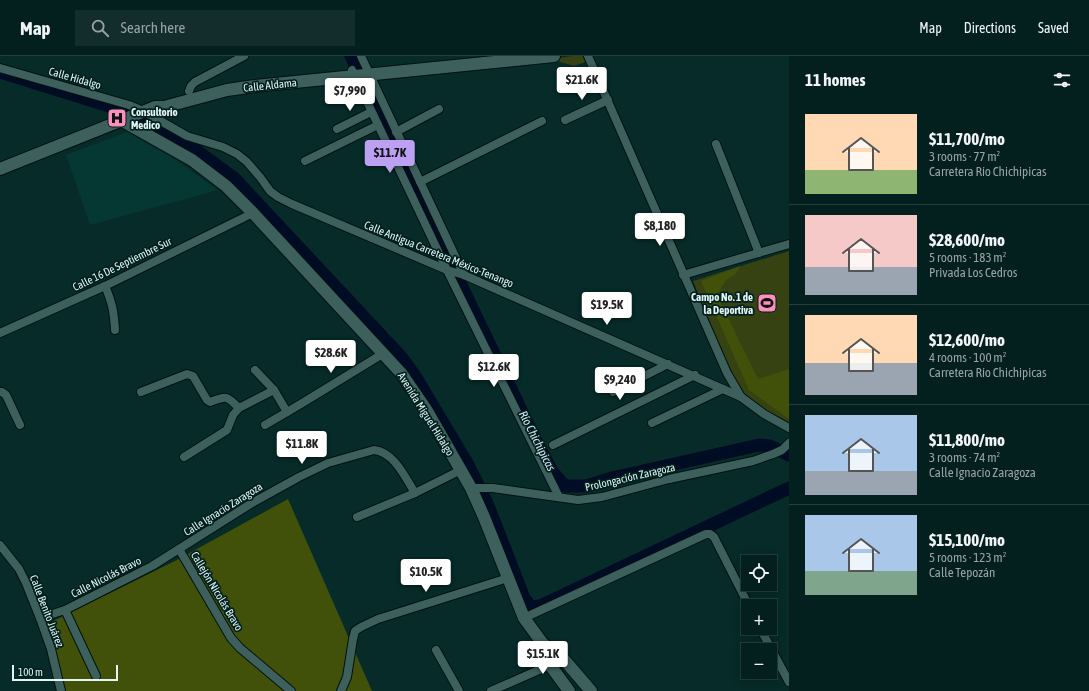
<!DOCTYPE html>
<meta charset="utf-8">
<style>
body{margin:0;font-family:"Asap Condensed",sans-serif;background:#122d2b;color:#f1f3f6;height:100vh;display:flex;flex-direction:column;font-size:15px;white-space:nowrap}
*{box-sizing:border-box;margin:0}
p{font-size:13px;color:#97a3a4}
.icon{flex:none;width:22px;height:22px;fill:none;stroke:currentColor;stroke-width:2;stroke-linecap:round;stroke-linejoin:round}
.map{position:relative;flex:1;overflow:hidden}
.drawer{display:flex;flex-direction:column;background:#04201e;width:300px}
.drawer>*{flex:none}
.buttons{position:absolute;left:741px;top:499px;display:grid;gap:8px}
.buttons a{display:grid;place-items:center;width:36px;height:36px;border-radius:0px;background:#04201e;box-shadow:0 2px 10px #0003,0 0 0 1px #253e3c;font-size:20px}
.scale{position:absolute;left:12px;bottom:10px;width:106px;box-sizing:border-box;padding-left:4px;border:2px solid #e3f6f4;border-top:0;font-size:11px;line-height:14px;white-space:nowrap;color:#e3f6f4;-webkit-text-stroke:3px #00211f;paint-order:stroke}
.price{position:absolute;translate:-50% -34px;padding:0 9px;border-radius:4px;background:#fff;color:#222;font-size:13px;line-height:26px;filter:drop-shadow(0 1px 2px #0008)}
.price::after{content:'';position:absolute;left:50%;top:24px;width:12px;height:9px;margin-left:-6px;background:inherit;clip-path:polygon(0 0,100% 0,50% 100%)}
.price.selected{background:#bca0f2;color:#111}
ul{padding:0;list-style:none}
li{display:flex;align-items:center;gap:12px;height:100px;padding:0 16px}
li+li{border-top:1px solid #253e3c}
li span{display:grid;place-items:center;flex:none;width:112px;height:80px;border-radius:0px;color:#555}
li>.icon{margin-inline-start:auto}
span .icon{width:48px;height:48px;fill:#fffc;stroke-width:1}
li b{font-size:17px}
h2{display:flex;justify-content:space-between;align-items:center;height:48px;padding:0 16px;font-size:17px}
header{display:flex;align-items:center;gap:24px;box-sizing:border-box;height:56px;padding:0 20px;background:#04201e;border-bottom:1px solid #253e3c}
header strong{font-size:19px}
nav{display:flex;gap:22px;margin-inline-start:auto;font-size:14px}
.search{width:280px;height:36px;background:#122d2b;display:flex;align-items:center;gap:10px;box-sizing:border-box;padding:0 14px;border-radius:0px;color:#97a3a4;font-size:15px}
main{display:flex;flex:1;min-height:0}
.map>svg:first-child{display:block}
.built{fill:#053733}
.green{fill:#364211}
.forest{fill:#425109}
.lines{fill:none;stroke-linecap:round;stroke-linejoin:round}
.river{stroke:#000c24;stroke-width:13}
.street-casing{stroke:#001210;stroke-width:10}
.secondary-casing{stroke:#001210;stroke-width:14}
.street{stroke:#3d605d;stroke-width:8}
.secondary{stroke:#3d605d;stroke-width:12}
.labels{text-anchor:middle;stroke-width:3.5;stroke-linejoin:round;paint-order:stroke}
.street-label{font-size:11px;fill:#e3f6f4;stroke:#00211f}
.poi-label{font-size:11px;font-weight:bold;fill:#e3f6f4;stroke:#00211f;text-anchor:start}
.water-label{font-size:12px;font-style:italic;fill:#d5e1f0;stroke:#00211f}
</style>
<header>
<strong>Map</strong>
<div class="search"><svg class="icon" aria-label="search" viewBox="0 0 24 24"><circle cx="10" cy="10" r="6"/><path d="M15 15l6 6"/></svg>Search here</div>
<nav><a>Map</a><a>Directions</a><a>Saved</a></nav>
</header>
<main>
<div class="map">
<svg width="789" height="635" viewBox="0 0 789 635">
<rect width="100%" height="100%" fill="#062b28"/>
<polygon class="built" points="127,76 171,101 218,134 90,169 66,99"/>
<g class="green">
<polygon points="573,0 587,0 588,5 574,10 550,3"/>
<polygon points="789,195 789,370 765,356 743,338 725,303 693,225"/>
</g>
<g class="forest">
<polygon points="740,210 736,218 726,224 717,239 758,323 789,313 789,363 749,334 701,225"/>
<polygon points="288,443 372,635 60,635 49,567 175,505"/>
</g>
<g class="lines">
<g class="river">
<polyline points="351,0 535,383 553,417 565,430 587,430 612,422 759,389 770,390 789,399"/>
<polyline points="0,16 122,54 190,90 234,122 402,302 415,320 467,407 487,447 524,542 531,551 540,550 789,432"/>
</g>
<defs>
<g id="street">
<polyline points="361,0 464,219"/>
<polyline points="588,0 727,317 741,341 764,358 789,372"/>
<polyline points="0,12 129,49 143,55 187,80 223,91 237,98 247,106 260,121 270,135 278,141 292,148 447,214 464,219 741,341"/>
<polyline points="352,14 447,214 559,441"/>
<polyline points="189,35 191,30 195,26 244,0"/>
<polyline points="565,64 608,44"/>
<polyline points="337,73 371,56"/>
<polyline points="396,76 439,53"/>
<polyline points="716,88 759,197"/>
<polyline points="305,105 378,69"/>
<polyline points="420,126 542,65"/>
<polyline points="683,219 789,188"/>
<path d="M 105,230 C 112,246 114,256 115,274"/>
<polyline points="0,277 105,230 253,157"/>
<polyline points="255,314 274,334 287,356"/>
<polyline points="0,336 2,336 6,339 20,369"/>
<path d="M 141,336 L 187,318 L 193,320 L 207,344 L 210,346 C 227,340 226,339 239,352"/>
<polyline points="613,336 668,308"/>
<polyline points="652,367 723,333"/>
<polyline points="265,369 304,346 384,297"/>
<polyline points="553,389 695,319"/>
<polyline points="184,401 227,374 233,359 239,352 274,334"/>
<polyline points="471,432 493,432 578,444 602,441 669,423 753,405 773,398 782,394 789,387"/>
<polyline points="357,461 415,437 461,414"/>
<polyline points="0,489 19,513 26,527 40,562 51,593 61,635"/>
<polyline points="179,493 231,582 240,592 291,635"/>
<polyline points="65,554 96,620"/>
<path d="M 40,562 L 65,554 L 152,510 L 252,447 L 299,421 L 328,407 L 374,394 C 394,396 405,421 415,437"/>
<polyline points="524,562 706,478 710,478 714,481 749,550"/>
<polyline points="760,572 789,626"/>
<polyline points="436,594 459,635"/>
<polyline points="341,635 347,621 353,583 355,575 361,571 378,563 508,522"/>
<polyline points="491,635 550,609 561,600"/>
</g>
<g id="secondary">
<polyline points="121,64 192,104 226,130 253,157 401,317 427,355 471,432 484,461 524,562 543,588 550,609 569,635"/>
<polyline points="0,113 155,51 164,51 227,34 255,30 554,0"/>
<polyline points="543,588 561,600 591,635"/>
</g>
</defs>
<use href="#street" class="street-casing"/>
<use href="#secondary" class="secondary-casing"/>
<use href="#street" class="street"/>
<use href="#secondary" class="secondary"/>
</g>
<defs>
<symbol id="hospital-square" viewBox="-11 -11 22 22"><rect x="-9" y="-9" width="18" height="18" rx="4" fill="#fe8ebb" stroke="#00211f"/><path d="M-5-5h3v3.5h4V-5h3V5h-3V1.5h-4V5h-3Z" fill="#111"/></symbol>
<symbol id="stadium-square" viewBox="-11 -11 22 22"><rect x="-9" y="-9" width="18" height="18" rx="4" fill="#fe8ebb" stroke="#00211f"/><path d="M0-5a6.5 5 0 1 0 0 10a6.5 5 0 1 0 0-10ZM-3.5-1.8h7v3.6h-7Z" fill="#111"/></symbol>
</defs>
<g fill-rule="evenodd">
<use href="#hospital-square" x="106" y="51" width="22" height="22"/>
<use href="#stadium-square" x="756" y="236" width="22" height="22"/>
</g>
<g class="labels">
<g class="street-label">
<text transform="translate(75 22) rotate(16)" y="4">Calle Hidalgo</text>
<text transform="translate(270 29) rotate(-6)" y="4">Calle Aldama</text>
<text transform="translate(439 198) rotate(22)" y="4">Calle Antigua Carretera México-Tenango</text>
<text transform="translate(122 208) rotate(-26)" y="4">Calle 16 De Septiembre Sur</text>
<text transform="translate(426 358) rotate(58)" y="4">Avenida Miguel Hidalgo</text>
<text transform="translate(630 421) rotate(-13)" y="4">Prolongación Zaragoza</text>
<text transform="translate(223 453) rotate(-32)" y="4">Calle Ignacio Zaragoza</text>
<text transform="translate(106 521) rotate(-27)" y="4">Calle Nicolás Bravo</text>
<text transform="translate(217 535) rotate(59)" y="4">Callejón Nicolás Bravo</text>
<text transform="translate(47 555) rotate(69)" y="4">Calle Benito Juárez</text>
</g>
<g class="poi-label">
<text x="131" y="60">Consultorio<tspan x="131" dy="13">Medico</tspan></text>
<text x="753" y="245" text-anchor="end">Campo No. 1 de<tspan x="753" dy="13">la Deportiva</tspan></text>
</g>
<g class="water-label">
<text transform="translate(537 385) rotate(63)" y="4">Río Chichipicas</text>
</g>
</g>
</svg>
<div class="buttons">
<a><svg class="icon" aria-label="locate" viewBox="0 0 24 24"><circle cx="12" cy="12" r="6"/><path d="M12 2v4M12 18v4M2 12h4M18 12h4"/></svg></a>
<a>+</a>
<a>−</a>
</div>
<div class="scale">100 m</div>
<b class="price" style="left:582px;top:45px">$21.6K</b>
<b class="price" style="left:350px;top:56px">$7,990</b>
<b class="price selected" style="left:390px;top:118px">$11.7K</b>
<b class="price" style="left:660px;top:191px">$8,180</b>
<b class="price" style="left:607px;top:270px">$19.5K</b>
<b class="price" style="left:331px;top:318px">$28.6K</b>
<b class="price" style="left:494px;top:332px">$12.6K</b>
<b class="price" style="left:620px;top:345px">$9,240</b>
<b class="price" style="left:302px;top:409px">$11.8K</b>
<b class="price" style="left:426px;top:537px">$10.5K</b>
<b class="price" style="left:543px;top:619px">$15.1K</b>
</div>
<section class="drawer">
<h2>11 homes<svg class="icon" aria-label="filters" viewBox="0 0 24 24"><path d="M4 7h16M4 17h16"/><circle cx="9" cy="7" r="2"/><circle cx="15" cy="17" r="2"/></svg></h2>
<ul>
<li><span style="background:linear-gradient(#ffd9b3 70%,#8fb573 0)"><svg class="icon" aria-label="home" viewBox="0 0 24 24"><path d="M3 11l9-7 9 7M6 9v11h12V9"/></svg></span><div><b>$11,700/mo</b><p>3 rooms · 77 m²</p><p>Carretera Río Chichipicas</p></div></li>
<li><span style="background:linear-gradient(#f6c9c9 65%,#9aa5b1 0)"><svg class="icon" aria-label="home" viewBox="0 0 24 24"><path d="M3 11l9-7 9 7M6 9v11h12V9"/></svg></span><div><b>$28,600/mo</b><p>5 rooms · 183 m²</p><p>Privada Los Cedros</p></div></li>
<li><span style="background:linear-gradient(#ffd9b3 60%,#9aa5b1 0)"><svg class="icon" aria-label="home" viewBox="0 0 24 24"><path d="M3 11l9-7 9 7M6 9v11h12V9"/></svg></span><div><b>$12,600/mo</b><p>4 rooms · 100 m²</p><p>Carretera Río Chichipicas</p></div></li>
<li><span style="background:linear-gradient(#a9c7e8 70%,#9aa5b1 0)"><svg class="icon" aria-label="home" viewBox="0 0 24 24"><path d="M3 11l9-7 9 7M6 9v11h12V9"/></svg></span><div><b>$11,800/mo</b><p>3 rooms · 74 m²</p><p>Calle Ignacio Zaragoza</p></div></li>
<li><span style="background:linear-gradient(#a9c7e8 70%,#7fa58c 0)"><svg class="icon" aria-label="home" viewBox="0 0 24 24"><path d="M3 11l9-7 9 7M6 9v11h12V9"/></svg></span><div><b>$15,100/mo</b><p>5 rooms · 123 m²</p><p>Calle Tepozán</p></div></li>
</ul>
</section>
</main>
